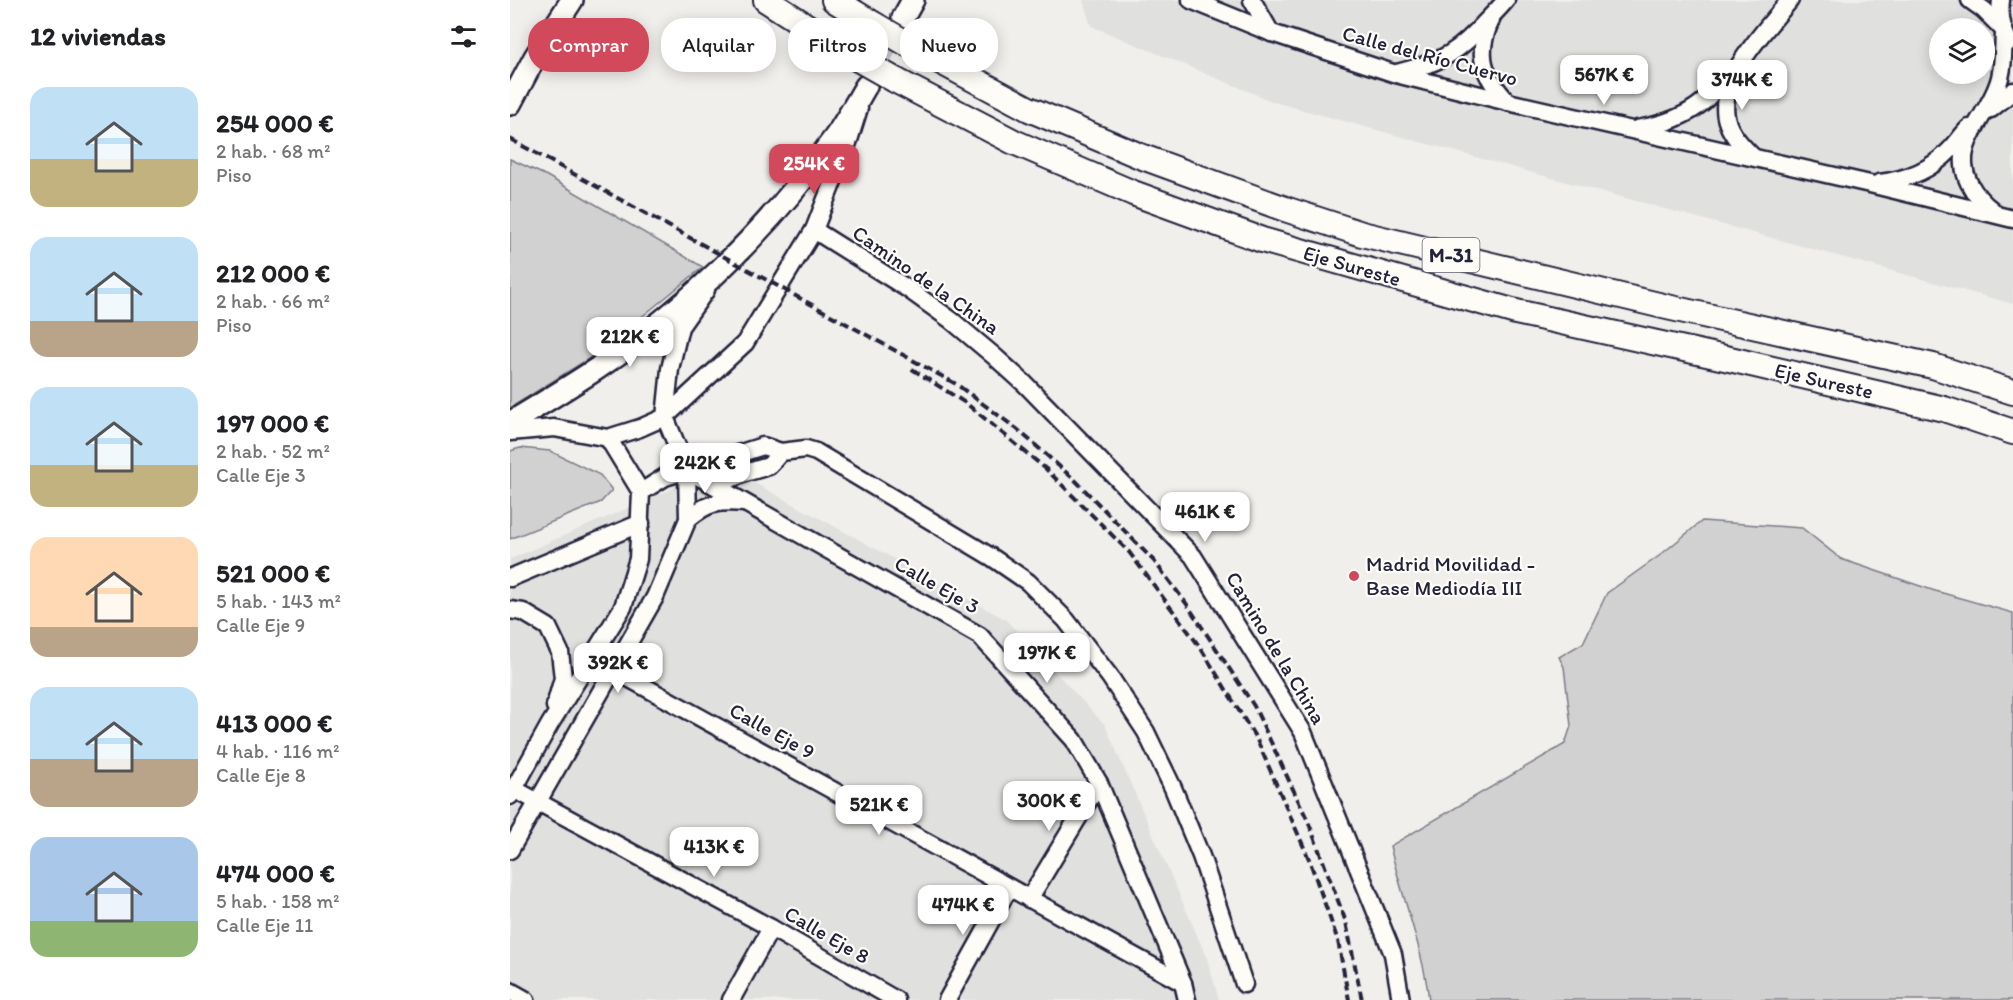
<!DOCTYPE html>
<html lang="es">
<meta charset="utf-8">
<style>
body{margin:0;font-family:Itim,sans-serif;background:#f2f2f2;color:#202124;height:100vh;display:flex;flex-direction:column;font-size:22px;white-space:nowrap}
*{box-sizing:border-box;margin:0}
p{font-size:20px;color:#757577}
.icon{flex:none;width:33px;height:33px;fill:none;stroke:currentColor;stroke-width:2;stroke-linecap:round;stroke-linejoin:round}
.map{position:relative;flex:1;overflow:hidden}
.details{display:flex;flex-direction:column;background:#fff;width:510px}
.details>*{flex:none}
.hud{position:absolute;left:18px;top:18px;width:570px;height:54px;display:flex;gap:12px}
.fabs{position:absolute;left:1419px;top:18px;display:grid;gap:12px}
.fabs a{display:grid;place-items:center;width:66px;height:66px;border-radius:50%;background:#fff;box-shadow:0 3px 15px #0003;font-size:30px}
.price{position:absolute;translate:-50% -51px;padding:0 14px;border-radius:12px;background:#fff;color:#222;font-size:20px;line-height:39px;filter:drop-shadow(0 2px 3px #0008)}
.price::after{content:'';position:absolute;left:50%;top:36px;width:18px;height:14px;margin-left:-9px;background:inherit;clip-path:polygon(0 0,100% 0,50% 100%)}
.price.on{background:#d1495b;color:#fff}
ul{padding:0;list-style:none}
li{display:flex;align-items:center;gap:18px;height:150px;padding:0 30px}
li span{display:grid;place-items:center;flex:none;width:168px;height:120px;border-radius:18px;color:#555}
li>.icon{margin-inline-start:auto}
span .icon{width:72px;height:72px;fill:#fffc;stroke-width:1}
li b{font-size:26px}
h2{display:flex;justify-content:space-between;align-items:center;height:72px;padding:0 30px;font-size:26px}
.chip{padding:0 21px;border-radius:24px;background:#fff;box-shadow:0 3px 15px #0003;font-size:21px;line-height:54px}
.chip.on{background:#d1495b;color:#fff}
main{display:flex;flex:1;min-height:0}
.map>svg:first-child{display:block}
.built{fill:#e0e0df;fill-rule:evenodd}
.green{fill:#d2d1d1;stroke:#7a7a86;stroke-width:1.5}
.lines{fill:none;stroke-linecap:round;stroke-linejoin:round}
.major-tunnel{stroke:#c7c6c9;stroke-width:21;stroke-dasharray:21 10;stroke-linecap:butt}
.minor-casing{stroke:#22223b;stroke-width:21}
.major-casing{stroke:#22223b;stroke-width:26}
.highway-casing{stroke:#22223b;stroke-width:28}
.minor{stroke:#fdfcf7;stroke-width:16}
.major{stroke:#fdfcf7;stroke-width:21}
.highway{stroke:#fdfcf7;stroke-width:24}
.rail{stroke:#22223b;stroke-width:4;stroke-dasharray:9 4.5;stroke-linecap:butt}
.highway-bridge-casing{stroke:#22223b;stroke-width:28;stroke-linecap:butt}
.highway-bridge{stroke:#fdfcf7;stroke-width:24}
.poi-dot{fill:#d1495b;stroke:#fdfcf7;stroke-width:2}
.labels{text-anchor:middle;stroke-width:4.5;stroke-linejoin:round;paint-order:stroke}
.shield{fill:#fdfcf7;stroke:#646373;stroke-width:1.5}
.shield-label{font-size:20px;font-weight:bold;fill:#22223b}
.street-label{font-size:21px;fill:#22223b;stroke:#fdfcf7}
.poi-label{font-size:21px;fill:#22223b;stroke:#fdfcf7;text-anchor:start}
</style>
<main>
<section class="details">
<h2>12 viviendas<svg class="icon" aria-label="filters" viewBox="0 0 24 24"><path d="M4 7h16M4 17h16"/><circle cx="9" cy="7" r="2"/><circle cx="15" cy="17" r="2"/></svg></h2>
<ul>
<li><span style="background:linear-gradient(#bfe0f5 60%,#c2b280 0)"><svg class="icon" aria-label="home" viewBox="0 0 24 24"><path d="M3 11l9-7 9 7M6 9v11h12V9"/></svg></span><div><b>254 000 €</b><p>2 hab. · 68 m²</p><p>Piso</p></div></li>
<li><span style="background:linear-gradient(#bfe0f5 70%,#b9a48a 0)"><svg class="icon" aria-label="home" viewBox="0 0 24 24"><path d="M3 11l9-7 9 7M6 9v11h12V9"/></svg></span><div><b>212 000 €</b><p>2 hab. · 66 m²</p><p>Piso</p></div></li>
<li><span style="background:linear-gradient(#bfe0f5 65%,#c2b280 0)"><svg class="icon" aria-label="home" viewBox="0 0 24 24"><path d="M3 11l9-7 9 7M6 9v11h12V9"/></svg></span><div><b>197 000 €</b><p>2 hab. · 52 m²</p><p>Calle Eje 3</p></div></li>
<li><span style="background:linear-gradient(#ffd9b3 75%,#b9a48a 0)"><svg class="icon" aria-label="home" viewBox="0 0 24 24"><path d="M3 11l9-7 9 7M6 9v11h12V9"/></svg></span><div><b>521 000 €</b><p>5 hab. · 143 m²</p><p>Calle Eje 9</p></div></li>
<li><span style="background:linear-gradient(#bfe0f5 60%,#b9a48a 0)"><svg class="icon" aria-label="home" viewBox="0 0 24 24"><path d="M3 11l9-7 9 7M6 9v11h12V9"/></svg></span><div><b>413 000 €</b><p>4 hab. · 116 m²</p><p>Calle Eje 8</p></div></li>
<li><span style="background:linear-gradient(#a9c7e8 70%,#8fb573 0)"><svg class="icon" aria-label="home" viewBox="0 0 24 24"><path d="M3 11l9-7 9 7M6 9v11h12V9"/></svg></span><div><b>474 000 €</b><p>5 hab. · 158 m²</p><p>Calle Eje 11</p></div></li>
</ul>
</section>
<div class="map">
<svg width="1503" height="1000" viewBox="0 0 1503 1000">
<rect width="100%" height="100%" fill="#f0efec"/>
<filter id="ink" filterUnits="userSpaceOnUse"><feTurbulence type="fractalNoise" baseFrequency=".0167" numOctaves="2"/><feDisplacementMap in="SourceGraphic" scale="12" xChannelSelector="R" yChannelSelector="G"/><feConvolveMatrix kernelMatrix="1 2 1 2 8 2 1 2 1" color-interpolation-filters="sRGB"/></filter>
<g filter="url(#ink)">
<g class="built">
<path d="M 573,0 L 1503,0 L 1503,304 L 764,102 L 581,26 ZM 1430,28 L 1474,28 L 1474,74 L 1430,74 Z"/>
<polygon points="217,468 495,619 595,725 697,958 709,1000 0,1000 0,559 169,486"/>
</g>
<g class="green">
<polygon points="0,159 37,176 193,267 86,354 0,408"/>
<polygon points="10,448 40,451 90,475 102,490 91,502 0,539 0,451"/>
<path d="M 1192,521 L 1292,528 L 1331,559 L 1422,590 L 1503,613 L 1503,1000 L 919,1000 C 913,948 892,898 880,846 L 1055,744 L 1061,726 L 1054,667 L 1049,657 L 1073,643 L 1097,593 L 1149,556 Z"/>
</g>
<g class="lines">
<polyline class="major-tunnel" points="357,83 391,21"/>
<defs>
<g id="minor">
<polyline points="681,0 762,33 886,74 998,102 1360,184 1503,219"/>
<polyline points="742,0 761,33"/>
<polyline points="1460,0 1474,10 1492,28"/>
<path d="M 1491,0 C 1489,16 1492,28 1499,42"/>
<path d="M 981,20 C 965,54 973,76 998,102"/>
<path d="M 887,73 C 923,64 941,58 967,31 C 977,20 987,11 996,0"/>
<polyline points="1481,109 1503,91"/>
<path d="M 1127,129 C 1151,125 1174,118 1193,102 C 1203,93 1210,81 1220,73"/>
<path d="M 1243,157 C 1233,147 1223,137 1218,124 C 1202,83 1256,30 1280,0"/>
<path d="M 1369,183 C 1396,180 1421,170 1440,150 C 1447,143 1452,135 1459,128"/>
<path d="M 1483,211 C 1463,196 1448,172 1456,147 C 1463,125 1481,106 1488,84 C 1494,68 1493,50 1494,33"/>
<polyline points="304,230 398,289 441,320 484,356 515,384 683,556 793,732 883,954 891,1000"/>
<polyline points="0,432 44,428 98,438 130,428 155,417 160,369 170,327 196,290"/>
<polyline points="98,438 131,492"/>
<polyline points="177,470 470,636 564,740 589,783 673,983 677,1000"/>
<polyline points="205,485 235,473 259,466 271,452"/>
<path d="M 178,519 C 198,502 208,501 234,503"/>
<polyline points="0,578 131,523"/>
<polyline points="0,610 13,612 38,627 50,652 53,678 45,706"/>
<polyline points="93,664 673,983"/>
<polyline points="4,789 261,928 386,1000"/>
<polyline points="0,796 40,724 113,607 128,559 131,492 155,477 253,446 271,452 296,449 306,452 483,558 518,582 556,620 600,677 636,732 663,788 691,856 734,984"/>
<polyline points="0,850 145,597 178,519 177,470 155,417 235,343 304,230 339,140 349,108"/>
<polyline points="519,899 589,783"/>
<polyline points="0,991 16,1000"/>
<polyline points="221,1000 261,928"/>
<polyline points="437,1000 499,888"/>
</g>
<g id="major">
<polyline points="393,18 403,0"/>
<polyline points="0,104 25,57 62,0"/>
<path d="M 0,423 C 28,406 57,388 85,370 C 178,308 260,227 325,137 C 336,121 346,103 356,86"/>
</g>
<g id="highway">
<polyline points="256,0 348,59"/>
<polyline points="324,0 365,25"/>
<polyline points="403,47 519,109 630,156 775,209 852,234 1157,307 1423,366 1503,392"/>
<polyline points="385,80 504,142 623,193 752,240 1006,312 1224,360 1434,409 1503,432"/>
</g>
</defs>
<use href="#minor" class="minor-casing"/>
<use href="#major" class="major-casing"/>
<use href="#highway" class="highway-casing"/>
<use href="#minor" class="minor"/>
<use href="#major" class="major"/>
<use href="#highway" class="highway"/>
<g class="rail">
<polyline points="0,139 446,384 507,429 566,481 644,561 676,603 744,706 798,821 836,922 852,1000"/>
<polyline points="402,369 457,404 536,469 619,552 690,647 747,740 799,859 828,941 839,1000"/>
</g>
<defs>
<g id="highway-bridge">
<polyline points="365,25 403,47"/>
<polyline points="348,59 385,80"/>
</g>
</defs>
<use href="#highway-bridge" class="highway-bridge-casing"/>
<use href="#highway-bridge" class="highway-bridge"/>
</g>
</g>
<circle class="poi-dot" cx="844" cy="576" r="6"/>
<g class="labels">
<rect class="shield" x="912.5" y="238" width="57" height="34" rx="4.5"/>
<g class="shield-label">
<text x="941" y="262">M-31</text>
</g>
<g class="street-label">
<text transform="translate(920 56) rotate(15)" y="7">Calle del Río Cuervo</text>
<text transform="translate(842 266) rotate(16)" y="7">Eje Sureste</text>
<text transform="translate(416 280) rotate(35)" y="7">Camino de la China</text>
<text transform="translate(1314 381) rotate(13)" y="7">Eje Sureste</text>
<text transform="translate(427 585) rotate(30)" y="7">Calle Eje 3</text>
<text transform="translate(766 648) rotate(59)" y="7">Camino de la China</text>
<text transform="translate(262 731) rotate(29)" y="7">Calle Eje 9</text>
<text transform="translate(317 935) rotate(30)" y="7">Calle Eje 8</text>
</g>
<g class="poi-label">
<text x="856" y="571">Madrid Movilidad -<tspan x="856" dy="24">Base Mediodía III</tspan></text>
</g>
</g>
</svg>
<div class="fabs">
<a><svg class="icon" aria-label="layers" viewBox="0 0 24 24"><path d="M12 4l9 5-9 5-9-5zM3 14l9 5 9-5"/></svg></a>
</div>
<b class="price" style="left:1094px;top:106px">567K €</b>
<b class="price" style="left:1232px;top:111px">374K €</b>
<b class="price on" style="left:304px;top:195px">254K €</b>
<b class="price" style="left:120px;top:368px">212K €</b>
<b class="price" style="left:195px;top:494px">242K €</b>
<b class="price" style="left:695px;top:543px">461K €</b>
<b class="price" style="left:537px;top:684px">197K €</b>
<b class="price" style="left:108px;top:694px">392K €</b>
<b class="price" style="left:539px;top:832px">300K €</b>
<b class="price" style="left:369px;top:836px">521K €</b>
<b class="price" style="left:204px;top:878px">413K €</b>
<b class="price" style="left:453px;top:936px">474K €</b>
<div class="hud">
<a class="chip on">Comprar</a>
<a class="chip">Alquilar</a>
<a class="chip">Filtros</a>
<a class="chip">Nuevo</a>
</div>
</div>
</main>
